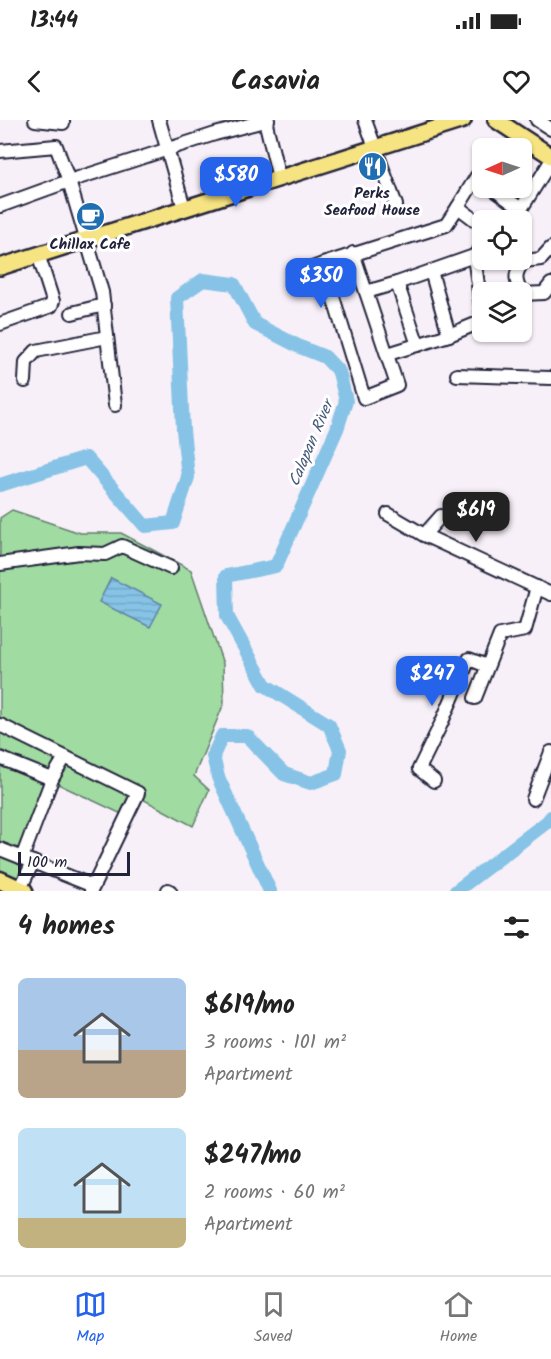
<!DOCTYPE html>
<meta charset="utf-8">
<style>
body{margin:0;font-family:Kalam,sans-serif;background:#f6f6f6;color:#222;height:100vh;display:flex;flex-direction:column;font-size:22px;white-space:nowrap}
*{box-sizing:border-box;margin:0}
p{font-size:20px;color:#767676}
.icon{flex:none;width:33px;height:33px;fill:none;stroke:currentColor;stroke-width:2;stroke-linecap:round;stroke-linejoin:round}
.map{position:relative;height:771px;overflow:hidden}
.drawer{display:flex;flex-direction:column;background:#fff;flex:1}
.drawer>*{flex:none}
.needle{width:39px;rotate:267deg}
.controls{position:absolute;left:472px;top:18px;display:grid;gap:12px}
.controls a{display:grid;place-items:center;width:60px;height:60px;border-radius:9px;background:#fff;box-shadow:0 2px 4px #0004;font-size:30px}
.scale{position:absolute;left:18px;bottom:15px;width:112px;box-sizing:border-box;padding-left:6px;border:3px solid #22223b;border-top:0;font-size:16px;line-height:21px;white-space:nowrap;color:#22223b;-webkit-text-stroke:4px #fff;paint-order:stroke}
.price{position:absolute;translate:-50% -51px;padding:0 14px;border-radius:12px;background:#2563eb;color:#fff;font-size:20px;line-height:39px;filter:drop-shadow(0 2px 3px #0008)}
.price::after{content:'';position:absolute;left:50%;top:36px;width:18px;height:14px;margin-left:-9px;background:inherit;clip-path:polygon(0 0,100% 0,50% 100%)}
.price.selected{background:#222;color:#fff}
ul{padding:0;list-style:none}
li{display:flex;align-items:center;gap:18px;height:150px;padding:0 18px}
li span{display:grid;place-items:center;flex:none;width:168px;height:120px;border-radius:9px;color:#555}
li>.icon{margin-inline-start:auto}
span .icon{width:72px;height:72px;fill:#fffc;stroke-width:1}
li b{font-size:26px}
h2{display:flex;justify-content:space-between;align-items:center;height:72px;padding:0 18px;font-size:26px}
.status{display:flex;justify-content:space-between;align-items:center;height:42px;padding:0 30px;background:#fff;direction:ltr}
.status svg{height:16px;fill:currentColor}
header{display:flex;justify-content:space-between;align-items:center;height:78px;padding:0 18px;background:#fff;font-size:27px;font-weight:600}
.tab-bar{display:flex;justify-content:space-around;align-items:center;height:84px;border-top:2px solid #e0e0e0;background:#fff;font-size:16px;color:#767676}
.tab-bar a{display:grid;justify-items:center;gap:3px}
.tab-bar .selected{color:#2563eb}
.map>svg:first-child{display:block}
.grass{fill:#a0dba1;stroke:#617e6e;stroke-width:1.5}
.water{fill:url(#water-rules);stroke:#5e83a2;stroke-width:1.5}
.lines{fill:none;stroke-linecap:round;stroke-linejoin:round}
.river{stroke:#86c3e6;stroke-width:14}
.minor-casing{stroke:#22223b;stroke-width:16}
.major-casing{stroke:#22223b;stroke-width:20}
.highway-casing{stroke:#22223b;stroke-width:21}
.minor{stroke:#fff;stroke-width:12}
.major{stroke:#f6e381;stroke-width:15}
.highway{stroke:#f6e381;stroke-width:16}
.labels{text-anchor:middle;stroke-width:6;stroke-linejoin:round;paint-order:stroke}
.poi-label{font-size:15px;font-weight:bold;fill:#22223b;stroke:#fff}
.water-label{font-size:16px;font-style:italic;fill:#455a77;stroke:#fff}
</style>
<div class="status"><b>13:44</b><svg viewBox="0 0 49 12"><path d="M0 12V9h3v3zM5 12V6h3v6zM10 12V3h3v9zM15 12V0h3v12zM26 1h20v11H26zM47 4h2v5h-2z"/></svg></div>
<header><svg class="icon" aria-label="back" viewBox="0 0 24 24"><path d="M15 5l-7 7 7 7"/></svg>Casavia<svg class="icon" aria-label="heart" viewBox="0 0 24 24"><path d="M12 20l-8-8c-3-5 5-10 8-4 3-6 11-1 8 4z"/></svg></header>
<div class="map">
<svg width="551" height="771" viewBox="0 0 551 771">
<defs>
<pattern id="water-rules" width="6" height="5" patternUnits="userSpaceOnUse" patternTransform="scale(1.5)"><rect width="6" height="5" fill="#86c3e6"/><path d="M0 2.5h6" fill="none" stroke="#73a7c6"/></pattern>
</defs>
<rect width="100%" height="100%" fill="#f8f0f8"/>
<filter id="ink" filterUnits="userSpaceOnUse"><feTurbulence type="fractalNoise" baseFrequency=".0167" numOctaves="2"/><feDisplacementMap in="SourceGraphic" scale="12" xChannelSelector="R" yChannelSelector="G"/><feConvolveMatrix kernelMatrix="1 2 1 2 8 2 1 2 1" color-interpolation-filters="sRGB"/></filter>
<g filter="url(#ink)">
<polygon class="grass" points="12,390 80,413 121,413 191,450 223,544 224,583 194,656 209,670 193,706 137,676 128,697 58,664 20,758 0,751 0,398"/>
<polygon class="water" points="111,458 162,484 150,507 99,482"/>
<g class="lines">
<g class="river">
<polyline points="0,365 86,338 145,406 173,403 188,357 183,310 177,178 203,160 234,164 255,204 300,227 325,237 339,252 346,281 337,309 276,446 226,456 227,496 265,565 329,605 340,630 336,654 311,663 284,654 247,616 222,616 213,636 218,657 270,771"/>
<polyline points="456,771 547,702 551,697"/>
</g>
<defs>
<g id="minor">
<polyline points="35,0 63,3 63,0"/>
<polyline points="159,0 184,88"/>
<polyline points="265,0 279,58"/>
<polyline points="365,0 396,85"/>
<polyline points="537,0 551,9"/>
<polyline points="0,31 56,26 69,61 102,172 115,285"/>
<polyline points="483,61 477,56 458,87 483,106"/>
<polyline points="492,68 521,89 551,41"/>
<polyline points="0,86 69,61 215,14 268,0"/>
<polyline points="509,100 521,89"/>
<polyline points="353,133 397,265 364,278 323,144 446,105 458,87"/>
<polyline points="431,151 449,215"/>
<polyline points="293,155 323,144"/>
<polyline points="397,163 474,136"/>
<polyline points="366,172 397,163 418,225"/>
<path d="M 521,172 C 514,159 515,152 524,141 L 541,139 L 551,128"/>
<polyline points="522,174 544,173 551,164"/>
<polyline points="72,193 104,185"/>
<polyline points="0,204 51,186 53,181 38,134"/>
<polyline points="388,234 449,215 483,201 474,136 483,127"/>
<polyline points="457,255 551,258"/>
<polyline points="25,261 26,242 36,231 107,217"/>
<polyline points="388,394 424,415 551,474"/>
<polyline points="424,415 441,396"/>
<polyline points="0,444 79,433 105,434 122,426 171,448"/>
<polyline points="475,578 500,515 525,510 537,467"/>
<polyline points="0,605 138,673 91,771"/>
<polyline points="0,638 52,659"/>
<polyline points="434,661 419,649 441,604 469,539 487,546"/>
<polyline points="533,679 551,632"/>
<polyline points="0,729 93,766"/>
<polyline points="22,738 52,659 65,637"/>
<polyline points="20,769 33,742"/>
<polyline points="168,770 170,771"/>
</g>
<g id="major">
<polyline points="496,0 551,36"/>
<polyline points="0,147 463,0"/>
</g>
<polyline id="highway" points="0,760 24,771"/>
</defs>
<use href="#minor" class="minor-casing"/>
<use href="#major" class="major-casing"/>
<use href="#highway" class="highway-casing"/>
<use href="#minor" class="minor"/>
<use href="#major" class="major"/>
<use href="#highway" class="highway"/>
</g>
</g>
<defs>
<symbol id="restaurant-disc" viewBox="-11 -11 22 22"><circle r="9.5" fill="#1f6fb2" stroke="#fff"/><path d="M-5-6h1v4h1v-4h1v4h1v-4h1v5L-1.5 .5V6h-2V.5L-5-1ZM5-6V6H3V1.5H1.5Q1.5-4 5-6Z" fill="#fff"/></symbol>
<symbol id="cafe-disc" viewBox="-11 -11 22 22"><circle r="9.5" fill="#1f6fb2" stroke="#fff"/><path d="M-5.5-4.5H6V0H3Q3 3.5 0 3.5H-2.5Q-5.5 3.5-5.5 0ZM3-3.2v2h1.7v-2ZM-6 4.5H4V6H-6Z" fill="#fff"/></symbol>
</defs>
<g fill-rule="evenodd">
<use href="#restaurant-disc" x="356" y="30" width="33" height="33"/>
<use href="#cafe-disc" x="74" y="80" width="33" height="33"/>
</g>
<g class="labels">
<g class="poi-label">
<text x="372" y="78">Perks<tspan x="372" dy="17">Seafood House</tspan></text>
<text x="90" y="129">Chillax Cafe</text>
</g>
<g class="water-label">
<text transform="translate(310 323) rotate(-67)" y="6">Calapan River</text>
</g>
</g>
</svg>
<div class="controls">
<a><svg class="needle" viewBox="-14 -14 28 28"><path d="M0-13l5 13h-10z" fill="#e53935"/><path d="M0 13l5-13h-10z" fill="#767676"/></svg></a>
<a><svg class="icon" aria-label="locate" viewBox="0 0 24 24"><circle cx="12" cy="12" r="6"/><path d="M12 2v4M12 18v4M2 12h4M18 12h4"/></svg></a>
<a><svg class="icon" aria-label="layers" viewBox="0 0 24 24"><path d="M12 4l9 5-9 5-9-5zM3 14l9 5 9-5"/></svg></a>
</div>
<div class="scale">100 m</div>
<b class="price" style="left:236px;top:88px">$580</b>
<b class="price" style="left:321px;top:189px">$350</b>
<b class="price selected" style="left:476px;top:423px">$619</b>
<b class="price" style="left:432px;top:587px">$247</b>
</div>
<section class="drawer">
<h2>4 homes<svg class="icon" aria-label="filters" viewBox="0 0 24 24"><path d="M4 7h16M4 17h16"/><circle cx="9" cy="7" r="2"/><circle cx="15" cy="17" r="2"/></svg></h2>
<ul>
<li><span style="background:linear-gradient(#a9c7e8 60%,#b9a48a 0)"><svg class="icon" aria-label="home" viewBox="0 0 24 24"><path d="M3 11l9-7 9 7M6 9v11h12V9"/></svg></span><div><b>$619/mo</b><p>3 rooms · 101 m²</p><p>Apartment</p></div></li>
<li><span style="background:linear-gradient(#bfe0f5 75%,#c2b280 0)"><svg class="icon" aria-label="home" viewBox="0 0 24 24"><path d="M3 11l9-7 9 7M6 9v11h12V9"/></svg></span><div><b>$247/mo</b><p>2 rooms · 60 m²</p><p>Apartment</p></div></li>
</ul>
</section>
<nav class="tab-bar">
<a class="selected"><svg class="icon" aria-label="map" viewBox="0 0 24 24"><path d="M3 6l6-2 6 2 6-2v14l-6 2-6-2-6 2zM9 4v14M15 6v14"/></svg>Map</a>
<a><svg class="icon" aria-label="saved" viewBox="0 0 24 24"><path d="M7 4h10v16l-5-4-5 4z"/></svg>Saved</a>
<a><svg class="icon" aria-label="home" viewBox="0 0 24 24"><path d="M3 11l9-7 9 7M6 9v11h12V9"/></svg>Home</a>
</nav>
